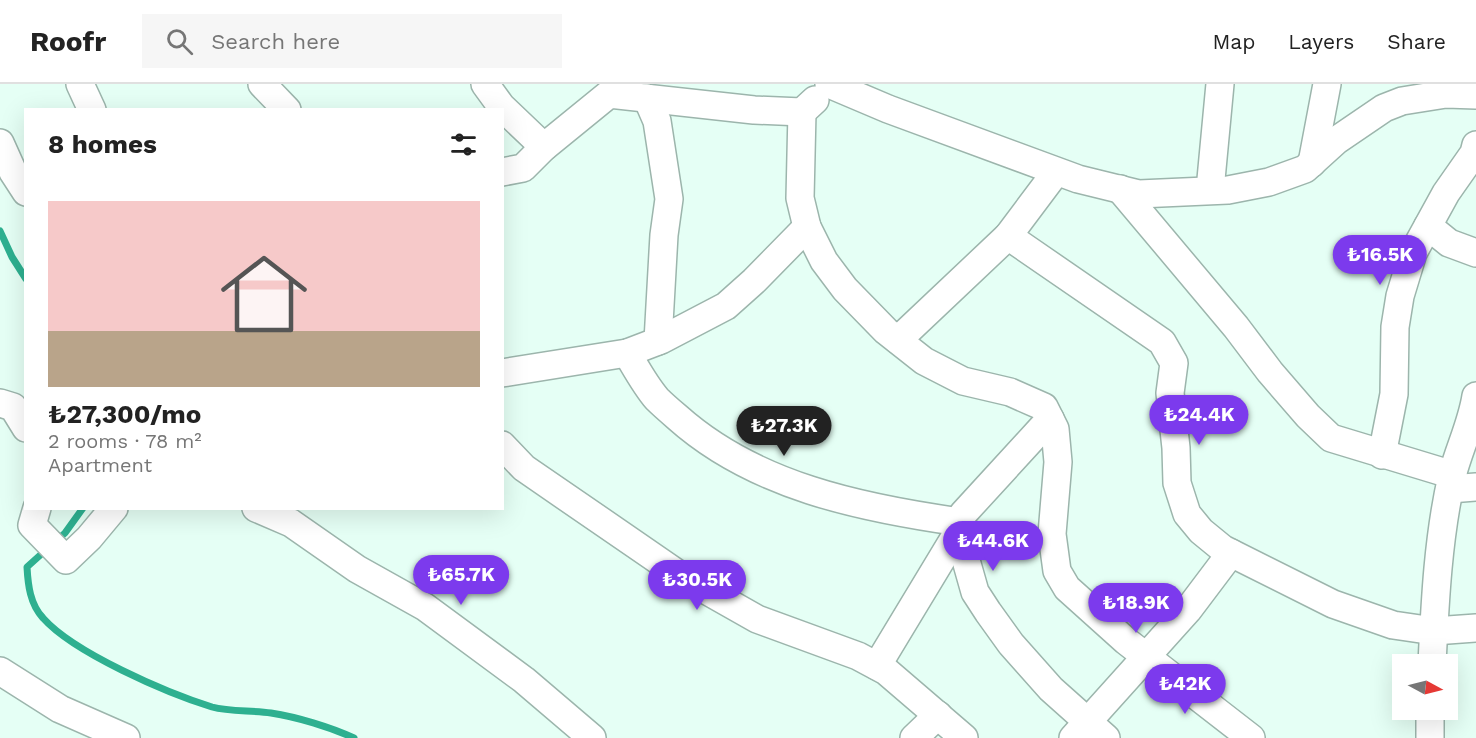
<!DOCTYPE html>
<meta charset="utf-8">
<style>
body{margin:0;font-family:"Work Sans",sans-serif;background:#f6f6f6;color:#222;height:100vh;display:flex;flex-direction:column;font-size:22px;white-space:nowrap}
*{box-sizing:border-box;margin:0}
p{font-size:20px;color:#767676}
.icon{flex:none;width:33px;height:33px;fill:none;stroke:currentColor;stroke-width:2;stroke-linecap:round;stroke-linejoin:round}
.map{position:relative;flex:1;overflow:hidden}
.details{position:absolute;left:24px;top:24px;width:480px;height:402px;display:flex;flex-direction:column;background:#fff;border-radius:0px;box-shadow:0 6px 24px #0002}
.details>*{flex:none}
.needle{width:39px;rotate:97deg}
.buttons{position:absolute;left:1392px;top:570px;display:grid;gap:12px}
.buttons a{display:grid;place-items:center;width:66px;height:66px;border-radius:0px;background:#fff;box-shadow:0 6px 24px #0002;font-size:30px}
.price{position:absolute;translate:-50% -51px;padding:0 14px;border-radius:21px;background:#7c3aed;color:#fff;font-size:20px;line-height:39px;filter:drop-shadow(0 2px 3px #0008)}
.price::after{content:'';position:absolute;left:50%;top:36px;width:18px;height:14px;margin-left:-9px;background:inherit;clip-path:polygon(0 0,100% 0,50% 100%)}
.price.on{background:#222;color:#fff}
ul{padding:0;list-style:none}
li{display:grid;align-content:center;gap:12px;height:318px;padding:0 24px}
li span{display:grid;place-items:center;height:186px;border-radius:0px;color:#555}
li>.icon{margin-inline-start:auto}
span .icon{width:108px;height:108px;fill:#fffc;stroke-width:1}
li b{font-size:26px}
h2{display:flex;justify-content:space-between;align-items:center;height:72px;padding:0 24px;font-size:26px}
header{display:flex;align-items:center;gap:36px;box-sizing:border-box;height:84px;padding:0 30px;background:#fff;border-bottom:2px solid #e0e0e0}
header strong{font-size:28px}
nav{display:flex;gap:33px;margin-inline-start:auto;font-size:21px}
.search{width:420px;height:54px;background:#f6f6f6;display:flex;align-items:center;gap:15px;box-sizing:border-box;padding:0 21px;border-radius:0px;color:#767676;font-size:22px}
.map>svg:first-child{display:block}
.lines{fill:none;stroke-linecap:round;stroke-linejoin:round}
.stream{stroke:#2eb090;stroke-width:7}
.minor-casing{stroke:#9cb5ac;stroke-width:30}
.minor{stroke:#fff;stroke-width:27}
</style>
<header>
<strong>Roofr</strong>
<div class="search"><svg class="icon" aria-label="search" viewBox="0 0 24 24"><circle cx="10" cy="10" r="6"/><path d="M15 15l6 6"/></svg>Search here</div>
<nav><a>Map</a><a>Layers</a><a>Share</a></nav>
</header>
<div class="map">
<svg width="1476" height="654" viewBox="0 0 1476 654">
<rect width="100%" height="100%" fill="#e5fff5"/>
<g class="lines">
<g class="stream">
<polyline points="0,147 12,173 26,195"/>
<polyline points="55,458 65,449 83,424"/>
<path d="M 47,465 L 27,483 C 28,501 30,520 43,534 C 74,569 167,609 212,623 C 230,628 252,626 271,629 C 297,633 330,643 354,654"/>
</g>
<defs>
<g id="minor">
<polyline points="80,0 92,26"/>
<polyline points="262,0 287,26"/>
<polyline points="485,0 501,22 544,63"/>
<polyline points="829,0 888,25 1078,95 1139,110 1228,106 1269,98 1305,85 1337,56 1384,24 1402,17 1446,10 1476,11"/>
<polyline points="647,14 657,37 669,115 664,151 658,257"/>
<polyline points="802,28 800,114 807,143 824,177 845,205 886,247 924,277 963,297 1010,308 1044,323 1055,345 1058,378 1052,450 1057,487 1067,504 1126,557 1251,654"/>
<polyline points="0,59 13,88 26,108"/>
<polyline points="1312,79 1327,0"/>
<polyline points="502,88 523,84 544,63 609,10 754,26 802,28 815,16"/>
<polyline points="1120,105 1236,243 1270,288 1308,332 1331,354 1453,391"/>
<polyline points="1210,106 1220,0"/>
<polyline points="1428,142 1449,159 1476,169"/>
<polyline points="1008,152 1162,258 1174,279 1170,309 1176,364 1177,399 1187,430 1201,447 1223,465 1333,520 1393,541 1434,547 1476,544"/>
<polyline points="898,256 1008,152 1056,88"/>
<path d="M 627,269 C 636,284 645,301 657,315 C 663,321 670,327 677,333 C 754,402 861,424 960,438"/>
<polyline points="502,289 627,269 661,256 726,222 754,197 807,143"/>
<polyline points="0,319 13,323 26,344"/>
<polyline points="1050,335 963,430 958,448 975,508 988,528 1011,560 1051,605 1106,654"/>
<polyline points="502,361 524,384 681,492 757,535 858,572 886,587 964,654"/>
<polyline points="1382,371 1394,310 1395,243 1400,212 1413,169 1446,109 1474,69 1476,61"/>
<polyline points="1450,405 1476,403"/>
<polyline points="37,424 32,441 66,476 89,454 114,424"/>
<polyline points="256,424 291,439 357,485 425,523 524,596 592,654"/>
<path d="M 1432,580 C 1435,518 1438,453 1452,392 C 1459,365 1472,339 1476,312"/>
<polyline points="877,582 958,448"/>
<polyline points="0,587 60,625 126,654"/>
<polyline points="914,654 938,631"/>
<polyline points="1073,654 1188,526 1231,469"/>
<polyline points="1430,654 1430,626"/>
</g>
</defs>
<use href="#minor" class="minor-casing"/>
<use href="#minor" class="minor"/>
</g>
</svg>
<div class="buttons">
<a><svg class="needle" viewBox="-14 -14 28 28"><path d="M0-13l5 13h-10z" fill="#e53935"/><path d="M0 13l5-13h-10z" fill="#767676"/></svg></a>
</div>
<b class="price" style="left:1380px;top:202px">₺16.5K</b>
<b class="price" style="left:1199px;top:362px">₺24.4K</b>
<b class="price on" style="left:784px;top:373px">₺27.3K</b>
<b class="price" style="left:993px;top:488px">₺44.6K</b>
<b class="price" style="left:461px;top:522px">₺65.7K</b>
<b class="price" style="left:697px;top:527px">₺30.5K</b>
<b class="price" style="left:1136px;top:550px">₺18.9K</b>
<b class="price" style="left:1185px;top:631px">₺42K</b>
<section class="details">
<h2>8 homes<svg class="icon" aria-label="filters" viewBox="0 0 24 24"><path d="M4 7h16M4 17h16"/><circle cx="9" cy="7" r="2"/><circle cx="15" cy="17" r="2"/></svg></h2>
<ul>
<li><span style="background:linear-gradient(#f6c9c9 70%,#b9a48a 0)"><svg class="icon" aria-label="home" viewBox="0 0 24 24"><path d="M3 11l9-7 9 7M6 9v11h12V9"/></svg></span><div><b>₺27,300/mo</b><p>2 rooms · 78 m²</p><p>Apartment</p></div></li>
</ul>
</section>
</div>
